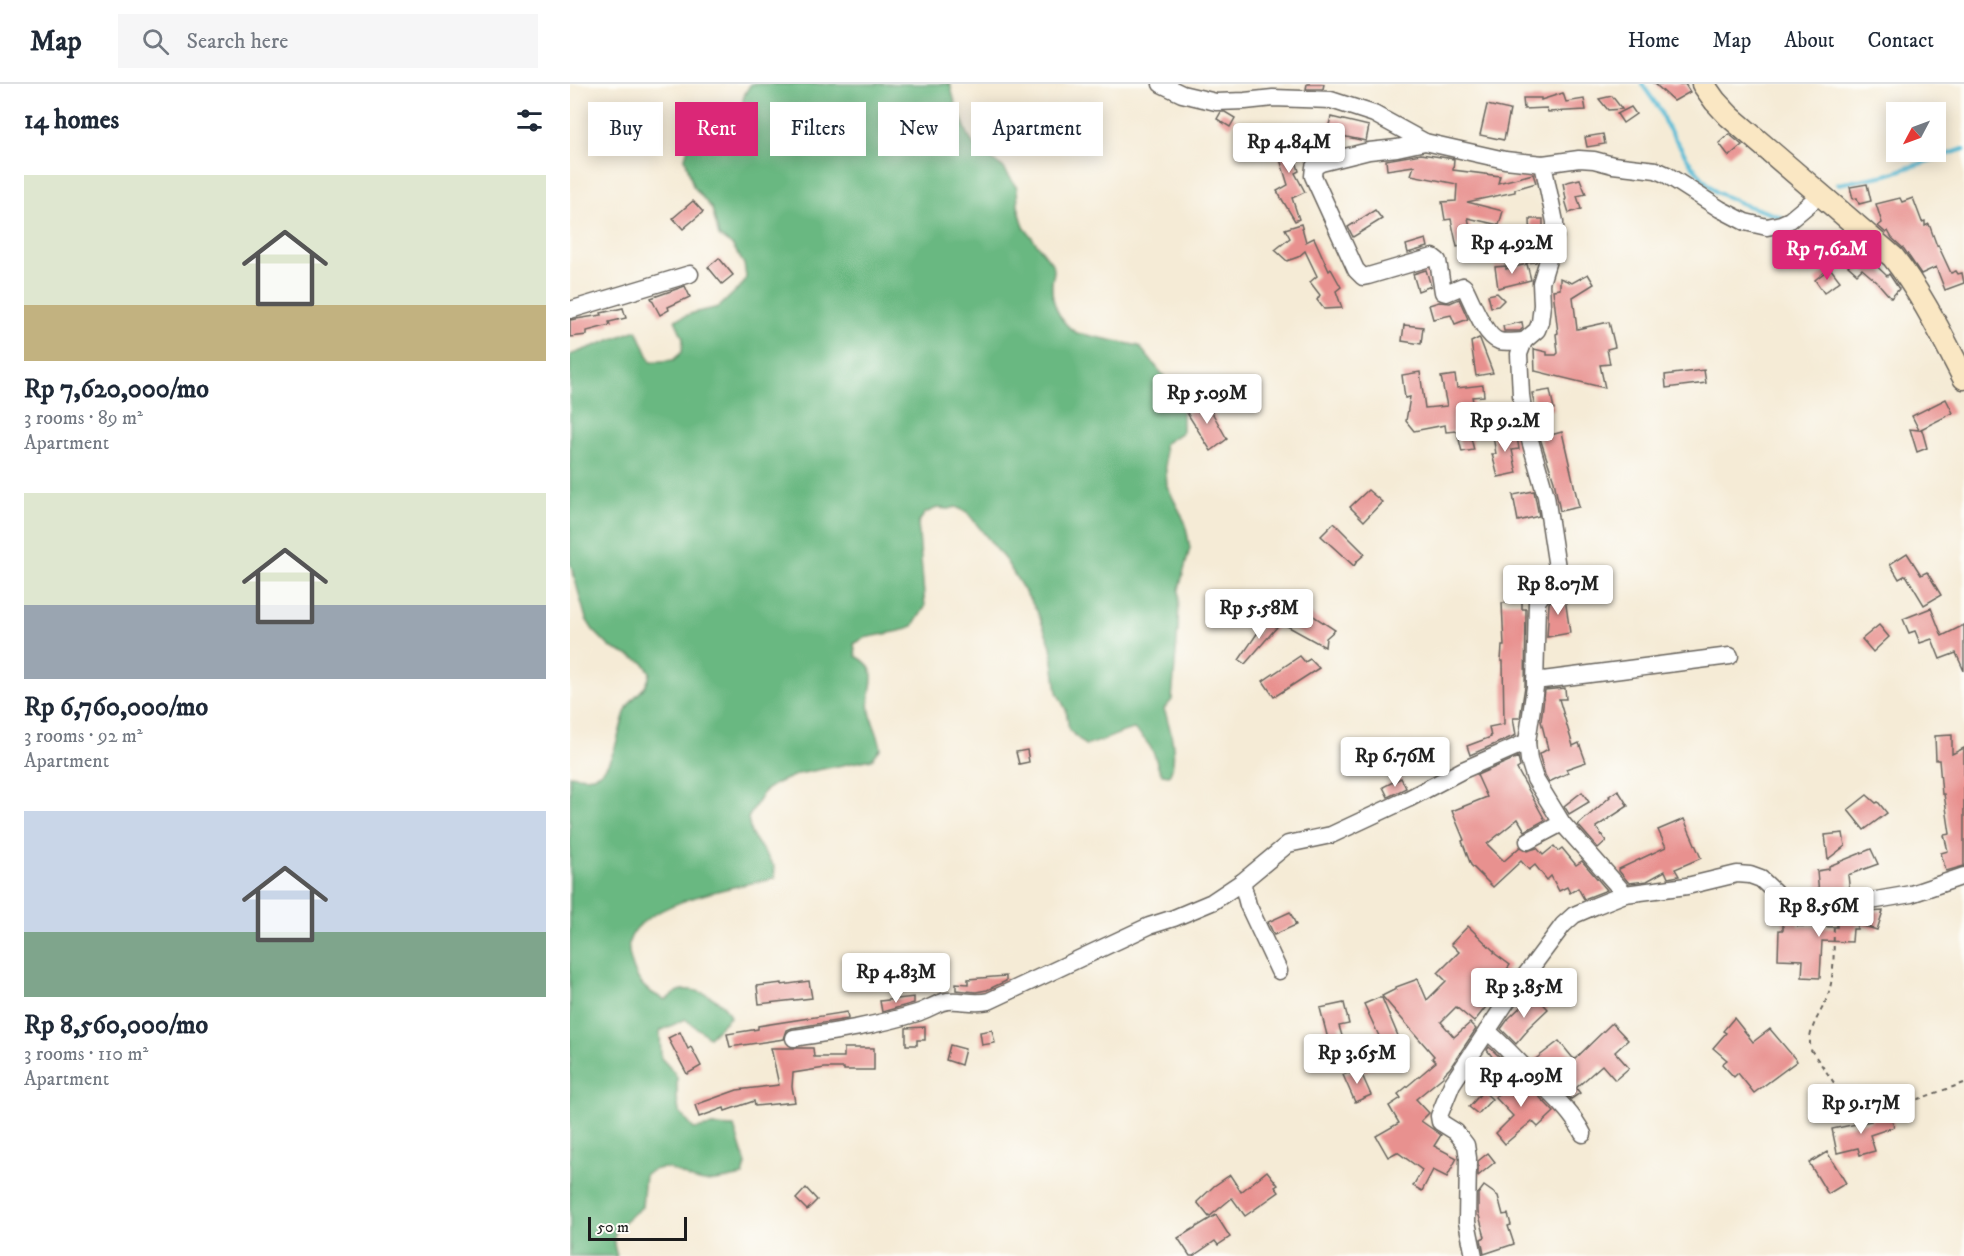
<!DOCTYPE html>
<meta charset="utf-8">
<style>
body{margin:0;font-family:"IM FELL DW Pica",serif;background:#f6f6f7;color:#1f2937;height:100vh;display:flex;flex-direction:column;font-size:22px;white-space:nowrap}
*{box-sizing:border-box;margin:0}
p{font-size:20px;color:#747a83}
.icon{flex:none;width:33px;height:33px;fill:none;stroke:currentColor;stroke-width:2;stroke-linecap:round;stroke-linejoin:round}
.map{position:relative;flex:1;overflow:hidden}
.sheet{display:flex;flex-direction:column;background:#fff;width:570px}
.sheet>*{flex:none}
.guide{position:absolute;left:18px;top:18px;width:570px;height:54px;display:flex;gap:12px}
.needle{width:39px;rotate:229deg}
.fabs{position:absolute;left:1316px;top:18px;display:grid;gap:12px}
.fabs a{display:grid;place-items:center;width:60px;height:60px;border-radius:0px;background:#fff;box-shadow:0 3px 15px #0003;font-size:30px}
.scale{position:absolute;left:18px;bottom:15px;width:99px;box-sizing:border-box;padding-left:6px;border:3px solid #1c1c1c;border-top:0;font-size:16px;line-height:21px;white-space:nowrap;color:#1c1c1c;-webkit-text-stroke:4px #fdfcf7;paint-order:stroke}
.price{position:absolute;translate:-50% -51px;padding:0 14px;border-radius:6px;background:#fff;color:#222;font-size:20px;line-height:39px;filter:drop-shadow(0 2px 3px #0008)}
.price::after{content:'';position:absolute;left:50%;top:36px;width:18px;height:14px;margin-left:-9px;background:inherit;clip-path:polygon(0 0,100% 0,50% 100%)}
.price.active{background:#db2777;color:#fff}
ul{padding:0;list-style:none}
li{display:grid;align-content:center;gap:12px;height:318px;padding:0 24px}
li span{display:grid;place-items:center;height:186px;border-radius:0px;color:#555}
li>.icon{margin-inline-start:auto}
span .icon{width:108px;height:108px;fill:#fffc;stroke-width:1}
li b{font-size:26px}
h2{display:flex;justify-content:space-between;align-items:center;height:72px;padding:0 24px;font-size:26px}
.pill{padding:0 21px;border-radius:0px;background:#fff;box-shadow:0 3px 15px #0003;font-size:21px;line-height:54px}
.pill.active{background:#db2777;color:#fff}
header{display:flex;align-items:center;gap:36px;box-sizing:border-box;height:84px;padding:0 30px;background:#fff;border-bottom:2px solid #e0e1e3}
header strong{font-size:28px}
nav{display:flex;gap:33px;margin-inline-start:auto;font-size:21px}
.search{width:420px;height:54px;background:#f6f6f7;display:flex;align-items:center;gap:15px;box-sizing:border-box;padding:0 21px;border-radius:0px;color:#747a83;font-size:22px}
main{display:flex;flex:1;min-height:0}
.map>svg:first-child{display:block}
.forest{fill:#69b881;stroke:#426a4e;stroke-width:1.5}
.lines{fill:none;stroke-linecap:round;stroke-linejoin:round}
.stream{stroke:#58bcd6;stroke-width:4}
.building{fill:#e8918f}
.street-casing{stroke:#68645d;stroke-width:19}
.secondary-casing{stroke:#68645d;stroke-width:25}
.path{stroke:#68645d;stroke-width:2;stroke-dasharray:4.5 4.5;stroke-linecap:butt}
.street{stroke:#fff;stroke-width:16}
.secondary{stroke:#fae7c3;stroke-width:22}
</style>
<header>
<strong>Map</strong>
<div class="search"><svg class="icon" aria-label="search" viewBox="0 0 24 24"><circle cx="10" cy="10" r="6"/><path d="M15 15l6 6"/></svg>Search here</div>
<nav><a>Home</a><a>Map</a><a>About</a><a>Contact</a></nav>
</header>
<main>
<section class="sheet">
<h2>14 homes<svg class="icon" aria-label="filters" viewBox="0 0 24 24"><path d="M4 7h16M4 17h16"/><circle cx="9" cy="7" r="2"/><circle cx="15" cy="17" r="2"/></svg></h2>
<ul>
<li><span style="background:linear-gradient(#dfe7d0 70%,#c2b280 0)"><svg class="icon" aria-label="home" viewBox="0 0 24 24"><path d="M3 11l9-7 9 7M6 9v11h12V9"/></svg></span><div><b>Rp 7,620,000/mo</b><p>3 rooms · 89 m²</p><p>Apartment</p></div></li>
<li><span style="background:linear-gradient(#dfe7d0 60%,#9aa5b1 0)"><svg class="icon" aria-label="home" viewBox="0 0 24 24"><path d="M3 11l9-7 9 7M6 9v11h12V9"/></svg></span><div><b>Rp 6,760,000/mo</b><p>3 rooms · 92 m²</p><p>Apartment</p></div></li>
<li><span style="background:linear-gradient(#c9d6e8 65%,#7fa58c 0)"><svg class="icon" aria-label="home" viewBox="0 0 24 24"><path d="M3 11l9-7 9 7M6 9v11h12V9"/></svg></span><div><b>Rp 8,560,000/mo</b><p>3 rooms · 110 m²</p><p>Apartment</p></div></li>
</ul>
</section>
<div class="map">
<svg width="1394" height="1172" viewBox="0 0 1394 1172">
<rect width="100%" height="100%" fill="#fdfcf7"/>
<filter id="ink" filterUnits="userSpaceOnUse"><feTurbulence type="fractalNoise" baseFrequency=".0167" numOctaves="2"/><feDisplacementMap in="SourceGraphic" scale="12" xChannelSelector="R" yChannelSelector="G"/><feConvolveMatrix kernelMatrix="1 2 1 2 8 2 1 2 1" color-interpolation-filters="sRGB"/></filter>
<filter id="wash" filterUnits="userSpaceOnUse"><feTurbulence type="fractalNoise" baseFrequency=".008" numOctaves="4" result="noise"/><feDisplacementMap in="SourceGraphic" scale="24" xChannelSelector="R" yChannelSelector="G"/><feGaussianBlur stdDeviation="1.35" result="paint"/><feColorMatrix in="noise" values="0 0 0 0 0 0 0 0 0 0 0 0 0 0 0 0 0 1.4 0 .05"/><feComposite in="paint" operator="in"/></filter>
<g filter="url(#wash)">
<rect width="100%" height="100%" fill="#f5ebd6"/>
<path class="forest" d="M 181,0 L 380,0 L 385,19 L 400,55 L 407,66 L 433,83 L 447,104 L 448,122 L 454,143 L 483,181 C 486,189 482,192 482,200 C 481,219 490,239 507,249 L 569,262 L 612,314 L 612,348 L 594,360 L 597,402 L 615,438 L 620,464 L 609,505 L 608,545 L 602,616 L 594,625 C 600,642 609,675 599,691 L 592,690 C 586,683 587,675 583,668 C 579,659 571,651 564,645 C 547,648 533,659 515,661 L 499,646 L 496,626 L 487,608 L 481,562 L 467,527 L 436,477 L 397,428 L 386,423 L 379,425 L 367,424 L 355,429 L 348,439 L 355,523 L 343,542 L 330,547 L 294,554 L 284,560 L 286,572 C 315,587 295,604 300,627 C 302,640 309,651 311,664 L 302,675 L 228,690 L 205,700 L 194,707 L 178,734 L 181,750 L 204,782 L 205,794 C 170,802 75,817 60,855 C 57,862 59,870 61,877 C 67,899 75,907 96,916 C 101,912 106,907 113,906 C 129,904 156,917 160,933 L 139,953 L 115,935 L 90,947 L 91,974 L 104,988 L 107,994 L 107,1014 L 109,1028 L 124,1045 L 142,1042 L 164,1043 L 176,1080 L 173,1092 C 161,1094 146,1098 134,1098 C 110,1096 102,1074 75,1090 L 72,1123 C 52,1140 37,1143 47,1172 L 0,1172 L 0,691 C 9,692 19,695 28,690 C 45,681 49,643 56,626 C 62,610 78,608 80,588 L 73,578 L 40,563 L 23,546 L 16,535 L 0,478 L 0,271 L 67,246 L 81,278 L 103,276 L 112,268 L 113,254 L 105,236 L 123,229 L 149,223 L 174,199 L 176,193 L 174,180 L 163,162 L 149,152 L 142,125 L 123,102 L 115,74 L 118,63 C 135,57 167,52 171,32 C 174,15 170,16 181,0 Z"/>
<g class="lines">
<g class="stream">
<polyline points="1072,0 1090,26 1095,39 1121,80 1137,99 1146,108 1175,121 1211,133"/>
<polyline points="1268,100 1316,91 1394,65"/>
</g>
</g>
<g id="blocks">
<g class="building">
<polygon points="737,0 754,0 753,5 736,5"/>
<polygon points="1085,0 1115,0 1120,8 1104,17"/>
<polygon points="993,9 996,18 1014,15 1016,26 978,28 977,24 954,25 953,14 971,14 971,16"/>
<polygon points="1042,12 1052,25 1038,26 1029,15"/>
<polygon points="917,21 940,26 934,56 910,51"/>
<polygon points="1061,23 1066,30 1053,39 1047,30"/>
<polygon points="651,28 655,28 665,34 660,43 647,35"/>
<polygon points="761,33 799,42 796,57 757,49"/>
<polygon points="1033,50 1035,60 1017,63 1015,53"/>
<polygon points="1159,50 1172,61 1159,72 1149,59"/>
<polygon points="718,51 726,65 723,66 729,87 725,89 735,108 722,114 729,135 725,137 707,107 718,101 710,75 702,60"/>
<polygon points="851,70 884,75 883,86 930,92 928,99 963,90 966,99 945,105 945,108 897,118 933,127 929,141 898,134 904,160 887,163 881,135 875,136 872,118 886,117 887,100 841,91 844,82 817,86 816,76"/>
<polygon points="1010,95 1016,110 1007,112 1011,125 999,129 995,116 996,115 993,99"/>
<polygon points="1297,100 1301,117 1289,120 1287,114 1283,115 1280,103"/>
<polygon points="1330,114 1332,118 1343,114 1352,138 1355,137 1355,142 1359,140 1367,162 1368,161 1381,189 1386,187 1388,190 1392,189 1394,199 1375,206 1366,183 1351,190 1334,165 1322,154 1318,147 1316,149 1308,142 1312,139 1306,120"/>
<polygon points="123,117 133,128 113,145 103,134"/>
<polygon points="805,126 812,135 783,153 778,143"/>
<polygon points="960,135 973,135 973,155 971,162 970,162 966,178 956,179 954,166 961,165"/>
<polygon points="731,140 736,158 744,154 759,187 761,185 771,203 766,207 772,224 754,225 747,216 750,211 740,198 747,192 735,167 728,173 717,177 705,166 720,154 715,145"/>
<polygon points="856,155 858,163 838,169 836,161"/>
<polygon points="1292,168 1317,192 1319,190 1329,205 1321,214 1307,198 1292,185 1287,190 1278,182"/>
<polygon points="149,174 163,191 152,200 138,183"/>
<polygon points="957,180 961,196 928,204 925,183 936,182 936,185"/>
<polygon points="1260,184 1270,197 1254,209 1245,196"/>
<polygon points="856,186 861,202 848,207 843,190"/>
<polygon points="1018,190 1024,200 1003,213 1007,245 1039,238 1045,263 1037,265 1040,280 1030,281 1035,304 965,287 964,265 977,268 977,271 986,271 988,269 986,250 988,249 983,206 990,205 990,194 1002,199"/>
<polygon points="115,202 120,213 98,223 99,226 90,231 81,214"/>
<polygon points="927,209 934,216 928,222 921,223 918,211"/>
<polygon points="889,215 898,235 885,240 881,231 863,235 859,221 869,218 880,219"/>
<polygon points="53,224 56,234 39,238 40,241 17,247 17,251 0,253 0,236 32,231 31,229"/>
<polygon points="952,238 953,244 950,247 934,247 933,242"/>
<polygon points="834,241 853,243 851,260 832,257"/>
<polygon points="909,254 910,255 923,289 906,292 901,258"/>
<polygon points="1134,286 1136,299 1096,304 1095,291"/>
<polygon points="850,288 855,324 877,322 871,293 885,291 887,304 913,301 914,312 902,313 908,340 898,342 904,366 892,368 887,347 876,348 875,341 844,347 836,337 840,313 835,314 832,291"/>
<polygon points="980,306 984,325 966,328 962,309"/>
<polygon points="1376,315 1383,329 1349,346 1352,346 1357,364 1347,368 1340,345 1349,346 1342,332"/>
<polygon points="635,316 657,355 641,367 617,329"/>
<polygon points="946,347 949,365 942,366 947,389 928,393 922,370 926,370 923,352"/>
<polygon points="992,348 1009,423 990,427 984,397 970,354"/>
<polygon points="798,406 812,418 794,437 780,423"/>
<polygon points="964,407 969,432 948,437 943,411"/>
<polygon points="764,439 795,470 787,477 784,482 751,452"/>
<polygon points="1337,469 1351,491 1357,488 1371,511 1354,521 1336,491 1329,495 1320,480"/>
<polygon points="994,507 1000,549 977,553 979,519 988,508"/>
<polygon points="713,512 765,546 756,554 755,563 699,532"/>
<polygon points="952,518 952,525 956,525 955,602 950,634 943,634 946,651 900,671 897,662 921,653 919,643 934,640 933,577 931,577 932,562 934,562 932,519"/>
<polygon points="1361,524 1372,552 1394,541 1394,587 1386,569 1370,575 1362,555 1350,559 1345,547 1339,549 1333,535"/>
<polygon points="699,532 707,543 675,580 669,576"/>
<polygon points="1309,541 1319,553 1303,568 1292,555"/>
<polygon points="730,572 735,578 740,575 749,584 704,613 693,597"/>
<polygon points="995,604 996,615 989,615 1003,662 1009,659 1016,678 996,685 998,689 979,698 975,691 969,670 978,665 971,637 975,606"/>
<polygon points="1382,651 1382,670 1394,664 1394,782 1376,787 1371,769 1378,767 1374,751 1380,750 1374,710 1372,710 1369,676 1366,676 1365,652"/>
<polygon points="457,666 459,678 449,680 446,668"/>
<polygon points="948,673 950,683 947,685 975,736 955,747 948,735 917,760 934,777 950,763 957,767 967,764 973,771 984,762 988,767 992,764 1006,781 1012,777 1037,806 1014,815 1008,804 1000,809 997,803 989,807 981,792 977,796 965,781 959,786 951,777 923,803 901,781 892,757 894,756 882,727 917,713 907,691"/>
<polygon points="831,694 836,704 818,713 813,703"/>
<polygon points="1048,706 1058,722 1026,743 1036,757 1028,764 1008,741 1040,713 1039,712"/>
<polygon points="1012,708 1019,718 999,730 994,722"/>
<polygon points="1297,711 1306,719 1308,718 1317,729 1294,746 1278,726"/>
<polygon points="1114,735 1131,774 1105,785 1109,792 1098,794 1095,787 1077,797 1059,799 1049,787 1049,785 1096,763 1088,746"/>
<polygon points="1273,749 1275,762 1258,775 1255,751"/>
<polygon points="1301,765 1308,780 1278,791 1280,809 1249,810 1247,787 1259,785 1259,782"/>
<polygon points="1213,826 1228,830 1228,842 1267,843 1267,830 1313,827 1307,846 1287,840 1287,845 1283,845 1282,858 1252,857 1250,894 1232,893 1233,876 1208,875 1209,846 1213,846"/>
<polygon points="720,828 726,841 704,851 698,838"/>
<polygon points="898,842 925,868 924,869 940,881 935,888 941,893 922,921 919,919 904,938 886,923 871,938 884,953 900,939 906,945 880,984 873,991 874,992 846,1015 859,1029 851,1037 871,1051 864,1062 887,1074 877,1093 863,1086 852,1107 843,1102 852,1086 827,1068 818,1073 806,1052 829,1039 819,1022 831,1014 828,1010 866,978 862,974 864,972 812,912 826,905 826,903 848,895 857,916 876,897 868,889 889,868 881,860"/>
<polygon points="436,892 436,897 417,906 406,908 386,906 386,899 398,900 398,895"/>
<polygon points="239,897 242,914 189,920 187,902 212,899 212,901"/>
<polygon points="964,910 978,925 957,945 958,946 946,960 931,945 939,934"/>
<polygon points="344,913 344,919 312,928 310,917"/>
<polygon points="808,914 812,914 834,966 834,970 795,987 784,962 809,952 794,920"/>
<polygon points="774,919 779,940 769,942 773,955 759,959 750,924"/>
<polygon points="277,928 278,935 222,944 217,946 214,955 160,963 157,950 188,945 188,942"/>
<polygon points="1164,934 1183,958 1200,945 1227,977 1184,1009 1168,989 1164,993 1152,980 1157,976 1143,964 1156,949 1153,947"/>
<polygon points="1042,939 1058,956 1045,968 1059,984 1045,996 1032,981 1006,1004 1010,1009 1001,1015 963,977 989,957 1002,973 1005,975"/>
<polygon points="355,943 355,956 347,956 347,961 336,961 336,944"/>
<polygon points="422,946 425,959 412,961 410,948"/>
<polygon points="110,948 118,965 121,963 131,982 117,990 98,954"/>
<polygon points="380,961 395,965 391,981 376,976"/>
<polygon points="919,963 932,975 927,979 917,966"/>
<polygon points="201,964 243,964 244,973 274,973 274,964 304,964 304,986 274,986 274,984 255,984 223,989 222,1003 225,1018 185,1022 184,1017 155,1027 154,1024 129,1033 125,1021 167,1006 209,1001"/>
<polygon points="789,984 801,1011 785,1018 773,991"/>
<polygon points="948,991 984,1028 968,1043 962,1037 935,1060 926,1049 943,1032 925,1013"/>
<polygon points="913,1007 922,1015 908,1030 899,1023"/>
<polygon points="1320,1029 1324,1043 1300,1051 1305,1067 1290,1071 1288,1064 1267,1069 1262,1045 1301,1037 1300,1035"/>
<polygon points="1257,1068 1276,1099 1258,1110 1239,1079"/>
<polygon points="918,1069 925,1078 908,1092 908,1077"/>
<polygon points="697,1087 708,1101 705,1103 709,1108 675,1132 662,1114 639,1133 627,1118 644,1102 660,1091 671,1108"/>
<polygon points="914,1102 928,1112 933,1131 938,1130 941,1141 938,1142 944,1160 914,1170 911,1155 915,1153 908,1128 908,1110"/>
<polygon points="236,1104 247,1116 237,1126 226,1115"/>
<polygon points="646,1131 660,1153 648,1161 645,1157 623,1172 620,1172 608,1154"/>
</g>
</g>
</g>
<g filter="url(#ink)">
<use href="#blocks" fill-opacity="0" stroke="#68645d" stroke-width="1.5"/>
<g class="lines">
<defs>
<g id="street">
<polyline points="591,0 612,10 646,18 675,17 703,14 761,16 804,30 855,58 935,76 973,80 1009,75 1024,76 1043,81 1086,86 1097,91 1150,125 1175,138 1197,143 1211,140 1220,136 1250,111"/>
<path d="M 855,58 L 827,64 L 799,67 L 751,79 L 744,83 L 743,92 L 786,186 L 793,193 L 798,192 L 863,173 L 868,177 L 873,208 L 876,209 L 893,202 L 895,204 C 902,217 914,252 929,257 C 936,259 947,257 954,257"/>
<path d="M 973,80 L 985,138 L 985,153 L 971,199 L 972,221 L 970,238 L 967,246 L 954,257 L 949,270 L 951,311 L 955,339 L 976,412 L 988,490 C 983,501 973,507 967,518 L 965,603 L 957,658 L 959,676 L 965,695 L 992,739 L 1055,810"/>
<polyline points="0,226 120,190"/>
<polyline points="965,597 1160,572"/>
<polyline points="958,757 992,739"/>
<polyline points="672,798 678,821 709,887"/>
<path d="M 917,947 C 933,960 946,975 961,990 C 980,1009 1001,1026 1013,1050"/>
<path d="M 224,954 C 264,948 309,941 347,929 C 356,926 364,921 373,918 C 387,914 402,921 419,917 L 579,842 L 604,834 L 642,818 L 672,798 L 718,760 L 761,751 L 838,715 L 893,686 L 957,658"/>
<polyline points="904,1172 897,1138 898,1074 896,1061 886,1048 870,1038 869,1032 882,1000 943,908 993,841 1004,831 1025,822 1055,810 1117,802 1167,790 1180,791 1191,795 1209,812 1220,818 1236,821 1289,819 1341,810 1394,792"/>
</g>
<path id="secondary" d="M 1133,0 L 1145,17 L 1159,32 L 1323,173 C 1352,210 1372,252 1394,294"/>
</defs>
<use href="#street" class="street-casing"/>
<use href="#secondary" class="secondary-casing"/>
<path class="path" d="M 1264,835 C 1263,860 1266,890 1257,914 C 1250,932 1236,946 1241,966 L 1286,1030 L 1290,1033 L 1297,1033 L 1394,999"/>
<use href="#street" class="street"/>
<use href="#secondary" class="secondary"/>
</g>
</g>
</svg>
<div class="fabs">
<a><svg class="needle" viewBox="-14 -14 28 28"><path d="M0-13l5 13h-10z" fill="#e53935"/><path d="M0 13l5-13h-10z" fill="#747a83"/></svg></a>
</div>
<div class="scale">50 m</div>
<b class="price" style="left:719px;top:90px">Rp 4.84M</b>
<b class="price" style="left:942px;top:191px">Rp 4.92M</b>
<b class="price active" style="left:1257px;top:197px">Rp 7.62M</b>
<b class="price" style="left:637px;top:341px">Rp 5.09M</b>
<b class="price" style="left:935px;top:369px">Rp 9.2M</b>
<b class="price" style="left:988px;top:532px">Rp 8.07M</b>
<b class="price" style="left:689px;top:556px">Rp 5.58M</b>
<b class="price" style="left:825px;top:704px">Rp 6.76M</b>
<b class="price" style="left:1249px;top:854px">Rp 8.56M</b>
<b class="price" style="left:326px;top:920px">Rp 4.83M</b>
<b class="price" style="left:954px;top:935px">Rp 3.85M</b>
<b class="price" style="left:787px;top:1001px">Rp 3.65M</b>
<b class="price" style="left:951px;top:1024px">Rp 4.09M</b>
<b class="price" style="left:1291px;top:1051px">Rp 9.17M</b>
<div class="guide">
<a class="pill">Buy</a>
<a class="pill active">Rent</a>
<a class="pill">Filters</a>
<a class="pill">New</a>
<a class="pill">Apartment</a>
</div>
</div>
</main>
